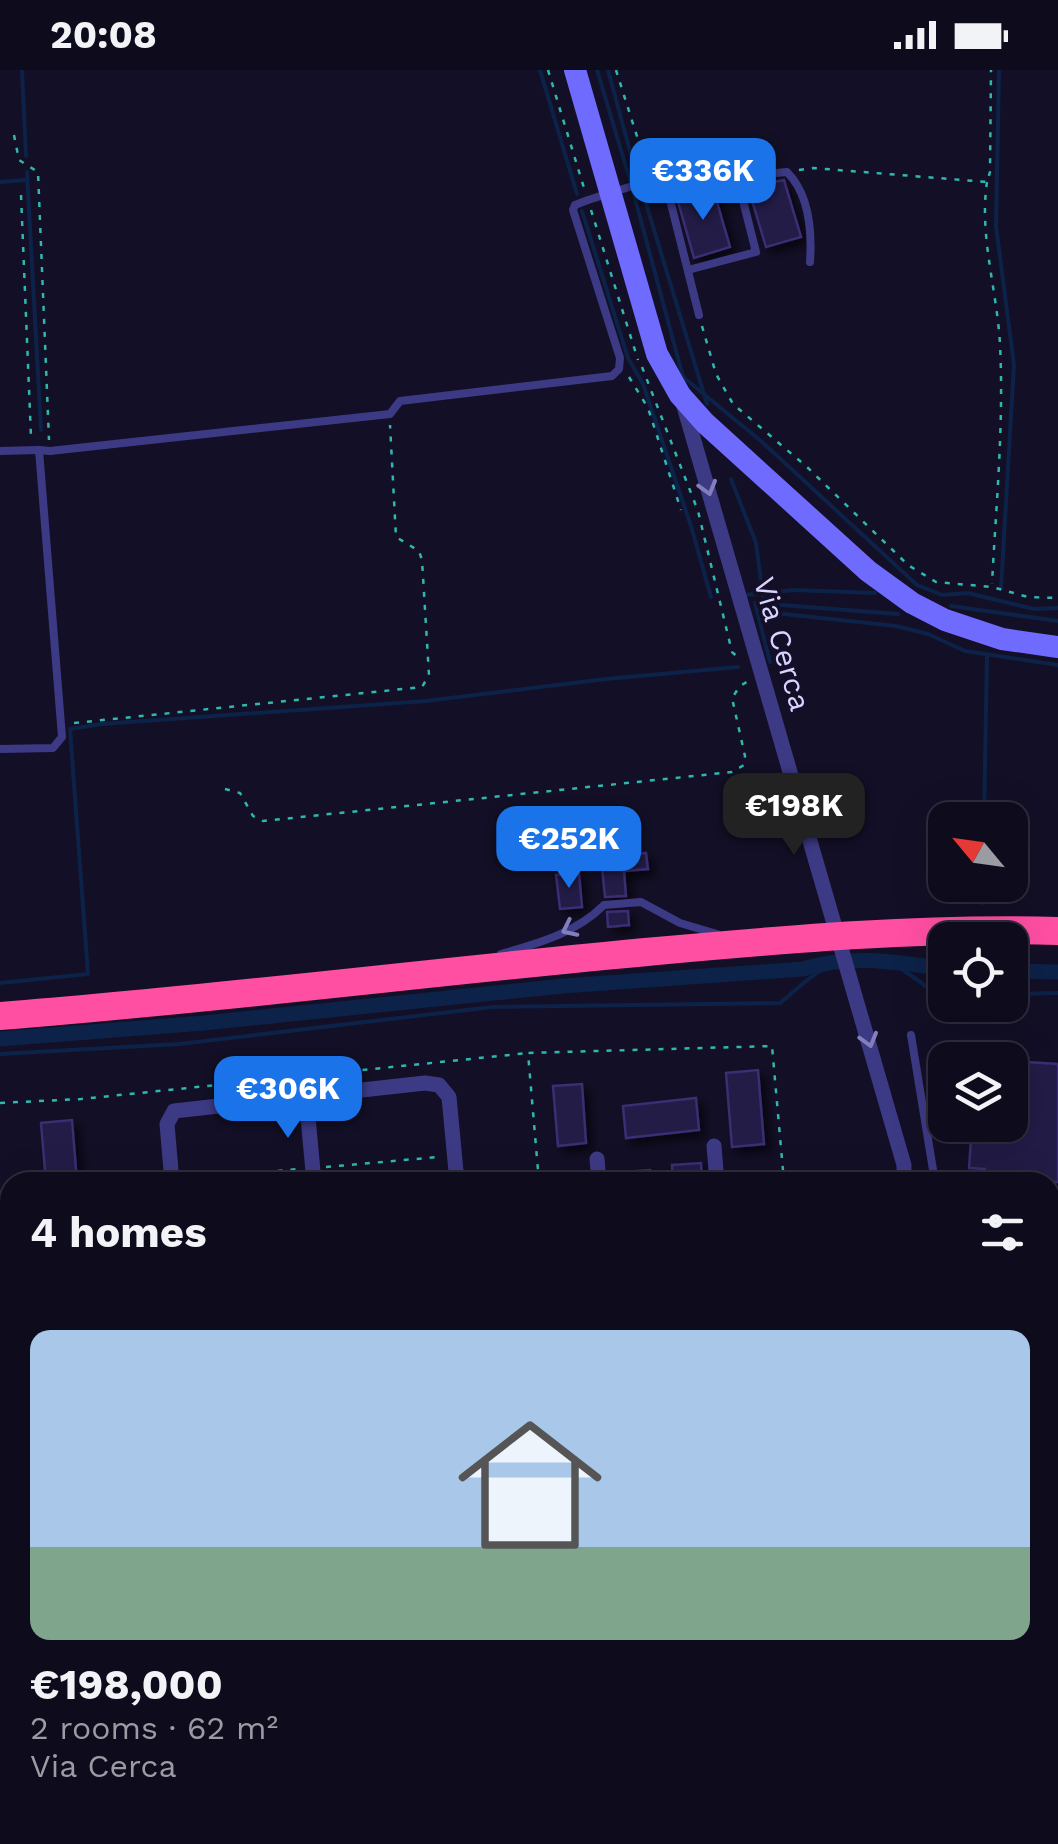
<!DOCTYPE html>
<meta charset="utf-8">
<style>
body{margin:0;font-family:"Work Sans",sans-serif;background:#171425;color:#f1f3f6;height:100vh;display:flex;flex-direction:column;font-size:38px;white-space:nowrap}
*{box-sizing:border-box;margin:0}
p{font-size:32px;color:#9b9ba3}
.icon{flex:none;width:55px;height:55px;fill:none;stroke:currentColor;stroke-width:2;stroke-linecap:round;stroke-linejoin:round}
.map{position:relative;flex:1;overflow:hidden}
.side{position:absolute;left:0px;top:1102px;width:1060px;height:672px;display:flex;flex-direction:column;background:#0e0b1c;border-radius:30px 30px 0 0;box-shadow:0 10px 40px #0002,0 0 0 2px #2e2b3b}
.side>*{flex:none}
.needle{width:65px;rotate:299deg}
.fabs{position:absolute;left:928px;top:732px;display:grid;gap:20px}
.fabs a{display:grid;place-items:center;width:100px;height:100px;border-radius:20px;background:#0e0b1c;box-shadow:0 10px 40px #0002,0 0 0 2px #2e2b3b;font-size:50px}
.price{position:absolute;translate:-50% -85px;padding:0 22px;border-radius:20px;background:#1a73e8;color:#fff;font-size:32px;line-height:65px;filter:drop-shadow(0 2px 5px #0008)}
.price::after{content:'';position:absolute;left:50%;top:60px;width:30px;height:22px;margin-left:-15px;background:inherit;clip-path:polygon(0 0,100% 0,50% 100%)}
.price.current{background:#222;color:#fff}
ul{padding:0;list-style:none}
li{display:grid;align-content:center;gap:20px;height:530px;padding:0 30px}
li span{display:grid;place-items:center;height:310px;border-radius:20px;color:#555}
li>.icon{margin-inline-start:auto}
span .icon{width:180px;height:180px;fill:#fffc;stroke-width:1}
li b{font-size:42px}
h2{display:flex;justify-content:space-between;align-items:center;height:120px;padding:0 30px;font-size:42px}
.status{display:flex;justify-content:space-between;align-items:center;height:70px;padding:0 50px;background:#0e0b1c;direction:ltr}
.status svg{height:28px;fill:currentColor}
.map>svg:first-child{display:block}
.lines{fill:none;stroke-linecap:round;stroke-linejoin:round}
.stream{stroke:#0c2248;stroke-width:4}
.canal{stroke:#0c2248;stroke-width:15}
.building{fill:#241b47;stroke:#3b2d73;stroke-width:2.5;filter:url(#shadow)}
.path{stroke:#2fb8b0;stroke-width:2.5;stroke-dasharray:5 8;stroke-linecap:butt}
.lane{stroke:#3d3a85;stroke-width:8}
.street{stroke:#3d3a85;stroke-width:15}
.secondary{stroke:#6f6bff;stroke-width:22}
.highway{stroke:#ff4fa3;stroke-width:28}
.oneway{stroke:#837fbc}
.labels{text-anchor:middle;stroke-width:8;stroke-linejoin:round;paint-order:stroke}
.street-label{font-size:30px;fill:#d9d4ff;stroke:#130f26}
</style>
<div class="status"><b>20:08</b><svg viewBox="0 0 49 12"><path d="M0 12V9h3v3zM5 12V6h3v6zM10 12V3h3v9zM15 12V0h3v12zM26 1h20v11H26zM47 4h2v5h-2z"/></svg></div>
<div class="map">
<svg width="1058" height="1774" viewBox="0 0 1058 1774">
<defs>
<filter id="shadow"><feDropShadow dx="6" dy="6" stdDeviation="5" flood-color="#0009"/></filter>
</defs>
<rect width="100%" height="100%" fill="#130f26"/>
<g class="lines">
<g class="stream">
<polyline points="22,0 26,86"/>
<polyline points="540,0 577,124"/>
<polyline points="597,0 630,110"/>
<polyline points="608,0 637,107"/>
<polyline points="999,0 996,156 1014,295 1001,518"/>
<polyline points="27,102 41,360"/>
<polyline points="0,112 25,110"/>
<polyline points="641,117 707,334"/>
<polyline points="633,121 683,307 761,371 917,515 942,525 968,523 1034,539 1058,538"/>
<polyline points="582,141 628,288 643,314 691,456 711,527"/>
<polyline points="731,409 756,473 765,542 896,556 928,564 965,581 1058,595"/>
<polyline points="746,525 794,520 875,523"/>
<polyline points="951,536 1058,551"/>
<polyline points="770,592 755,533 898,544"/>
<polyline points="984,750 987,586"/>
<polyline points="982,833 982,815"/>
<polyline points="849,893 902,899 930,919 945,919"/>
<polyline points="0,913 88,904 70,659 102,654 426,631 606,609 738,597"/>
<polyline points="1010,924 1058,923"/>
<path d="M 0,984 L 179,974 L 492,937 L 780,933 C 797,920 818,896 840,894"/>
</g>
<g class="canal">
<polyline points="1010,901 1058,902"/>
<path d="M 0,969 L 204,953 L 563,916 L 803,899 C 851,884 896,892 945,899"/>
</g>
</g>
<g class="building">
<polygon points="784,110 801,167 766,177 748,117"/>
<polygon points="713,118 730,177 694,188 677,128"/>
<polygon points="646,783 648,799 624,801 626,826 605,827 601,788"/>
<polygon points="579,803 582,837 560,839 556,805"/>
<polygon points="628,841 629,855 608,857 607,842"/>
<polygon points="1010,991 1058,994 1058,1112 984,1112 985,1099 969,1098 972,1055 1010,1055"/>
<polygon points="758,1000 764,1074 732,1077 726,1003"/>
<polygon points="582,1014 586,1073 558,1076 553,1016"/>
<polygon points="696,1028 699,1060 626,1068 623,1036"/>
<polygon points="72,1050 77,1112 46,1112 41,1053"/>
<polygon points="701,1093 702,1112 673,1112 672,1095"/>
<polygon points="650,1100 651,1112 624,1112 623,1102"/>
</g>
<g class="lines">
<g class="path">
<polyline points="548,0 584,118"/>
<polyline points="616,0 641,79 659,97"/>
<polyline points="14,65 19,90 38,102 49,370"/>
<polyline points="799,100 813,98 987,112 990,102 991,0"/>
<path d="M 987,112 C 979,166 997,220 1000,274 C 1004,354 996,435 992,514"/>
<polyline points="21,125 31,367"/>
<polyline points="591,140 638,290"/>
<polyline points="702,256 716,304 733,334 807,397 908,495 936,512 992,517 1028,527 1058,528"/>
<polyline points="642,297 698,441 732,582 741,590"/>
<polyline points="629,307 648,338 681,440"/>
<polyline points="74,653 422,617 429,605 422,490 419,481 396,467 390,355"/>
<polyline points="225,719 240,723 253,746 263,751 732,702 744,695 745,686 732,628 740,616 750,610"/>
<polyline points="0,1033 81,1029 528,983"/>
<polyline points="326,1097 438,1087"/>
<polyline points="187,1110 298,1099"/>
<polyline points="539,1112 528,983 772,976 784,1112"/>
</g>
<g class="lane">
<polyline points="664,106 699,245"/>
<polyline points="688,200 756,182 737,107"/>
<polyline points="0,381 39,380"/>
<path d="M 0,679 L 53,678 L 62,667 L 39,380 L 50,381 L 390,344 L 400,331 L 612,306 L 619,299 L 620,288 L 573,140 L 575,135 L 588,130 L 664,106 L 723,108 L 787,102 C 809,124 812,162 810,192"/>
<path d="M 501,884 C 539,873 576,863 604,835 L 641,832 L 680,853 L 717,864"/>
<polyline points="911,965 935,1112"/>
<polyline points="1050,1445 1058,1446"/>
<polyline points="1050,1485 1058,1485"/>
<polyline points="1050,1513 1055,1531"/>
<polyline points="599,1765 600,1774"/>
</g>
<g class="street">
<polyline points="683,333 904,1095 904,1112"/>
<polyline points="306,1026 314,1112"/>
<polyline points="714,1076 717,1112"/>
<polyline points="597,1089 599,1112"/>
<polyline points="172,1112 167,1054 174,1041 425,1013 439,1015 449,1027 457,1112"/>
<polyline points="0,1217 10,1216"/>
<polyline points="1050,1250 1058,1251"/>
<polyline points="0,1445 10,1443"/>
<polyline points="0,1533 10,1532"/>
<polyline points="1050,1585 1058,1611"/>
<polyline points="0,1671 10,1670"/>
<polyline points="631,1765 632,1774"/>
<polyline points="947,1765 947,1774"/>
<polyline points="853,1766 876,1770 879,1774"/>
<polyline points="250,1774 334,1766"/>
</g>
<polyline class="secondary" points="575,0 657,284 680,325 705,353 868,501 912,533 945,550 1002,569 1058,577"/>
<path class="highway" d="M 0,946 C 219,929 438,901 657,881 C 789,869 925,857 1058,861"/>
</g>
<defs><path id="oneway-chevron" d="M-2-3.5L2.5 0L-2 3.5" fill="none" stroke-width="1.6" stroke-linecap="round" stroke-linejoin="round" transform="scale(2.5)"/></defs>
<g class="oneway">
<use href="#oneway-chevron" transform="translate(708 418) rotate(74)"/>
<use href="#oneway-chevron" transform="translate(569 859) rotate(154)"/>
<use href="#oneway-chevron" transform="translate(869 970) rotate(74)"/>
</g>
<g class="labels">
<g class="street-label">
<text transform="translate(782 574) rotate(74)" y="10">Via Cerca</text>
</g>
</g>
</svg>
<div class="fabs">
<a><svg class="needle" viewBox="-14 -14 28 28"><path d="M0-13l5 13h-10z" fill="#e53935"/><path d="M0 13l5-13h-10z" fill="#9b9ba3"/></svg></a>
<a><svg class="icon" aria-label="locate" viewBox="0 0 24 24"><circle cx="12" cy="12" r="6"/><path d="M12 2v4M12 18v4M2 12h4M18 12h4"/></svg></a>
<a><svg class="icon" aria-label="layers" viewBox="0 0 24 24"><path d="M12 4l9 5-9 5-9-5zM3 14l9 5 9-5"/></svg></a>
</div>
<b class="price" style="left:703px;top:153px">€336K</b>
<b class="price current" style="left:794px;top:788px">€198K</b>
<b class="price" style="left:569px;top:821px">€252K</b>
<b class="price" style="left:288px;top:1071px">€306K</b>
<section class="side">
<h2>4 homes<svg class="icon" aria-label="filters" viewBox="0 0 24 24"><path d="M4 7h16M4 17h16"/><circle cx="9" cy="7" r="2"/><circle cx="15" cy="17" r="2"/></svg></h2>
<ul>
<li><span style="background:linear-gradient(#a9c7e8 70%,#7fa58c 0)"><svg class="icon" aria-label="home" viewBox="0 0 24 24"><path d="M3 11l9-7 9 7M6 9v11h12V9"/></svg></span><div><b>€198,000</b><p>2 rooms · 62 m²</p><p>Via Cerca</p></div></li>
</ul>
</section>
</div>
